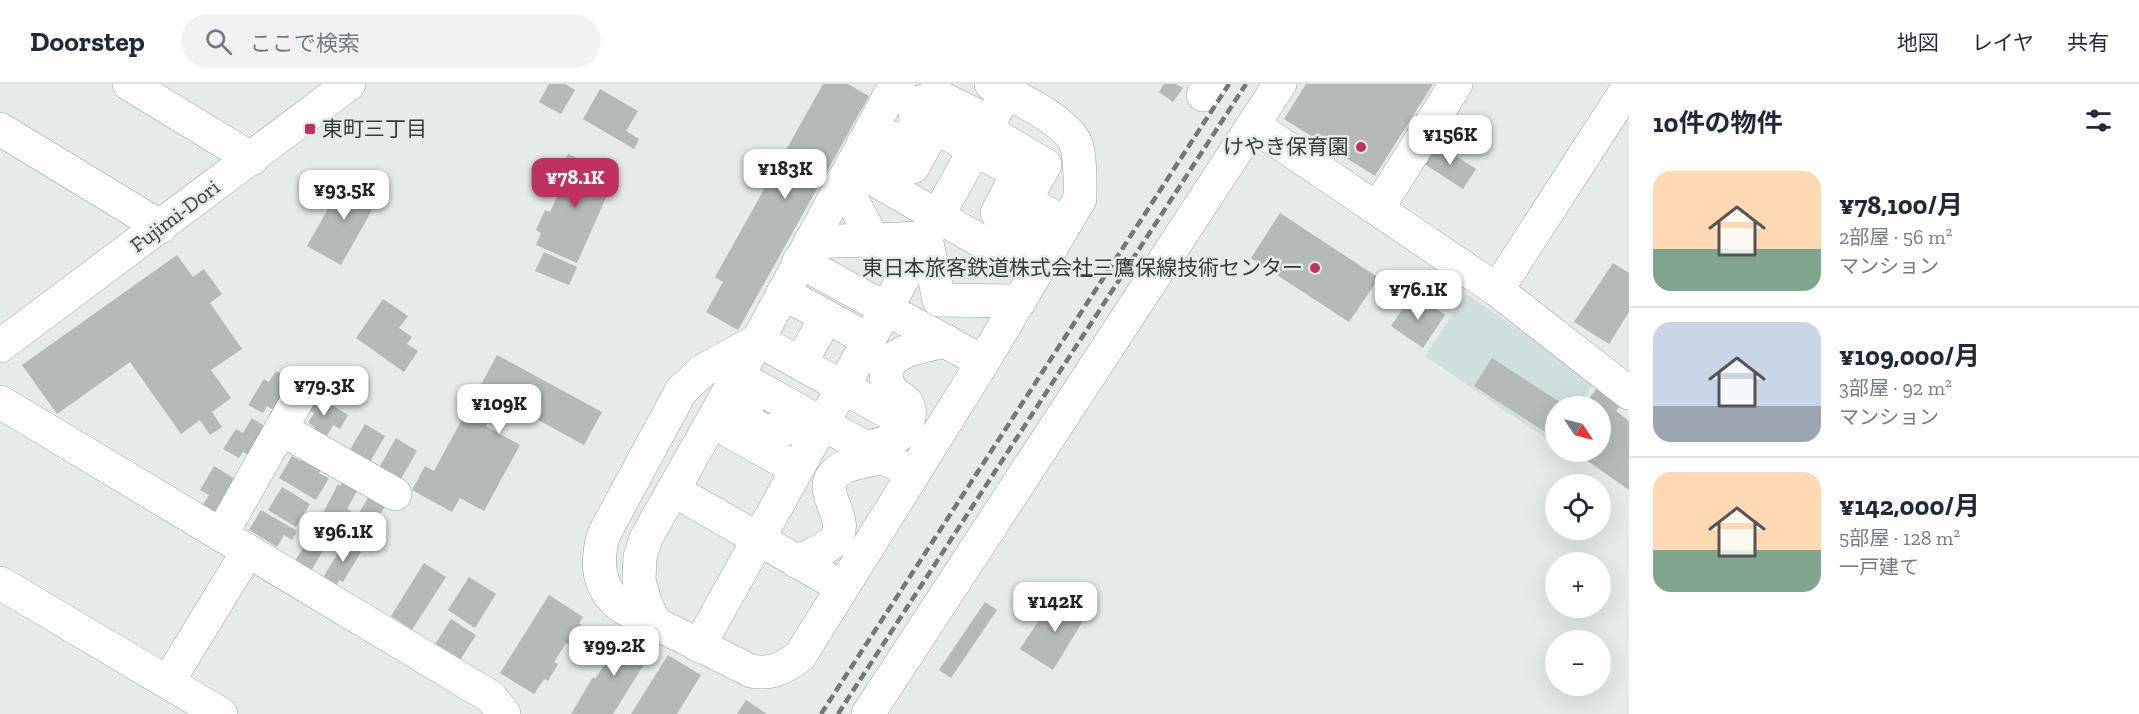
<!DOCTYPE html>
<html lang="ja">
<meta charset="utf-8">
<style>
body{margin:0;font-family:"Zilla Slab","Noto Sans JP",serif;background:#f2f2f3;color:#1f2937;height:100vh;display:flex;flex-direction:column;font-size:22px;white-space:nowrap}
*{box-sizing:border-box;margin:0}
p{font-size:20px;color:#747a83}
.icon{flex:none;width:33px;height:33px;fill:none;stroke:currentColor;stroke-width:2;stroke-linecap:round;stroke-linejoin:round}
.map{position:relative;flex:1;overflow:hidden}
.panel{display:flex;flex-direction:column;background:#fff;width:510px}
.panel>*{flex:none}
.needle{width:39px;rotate:125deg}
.buttons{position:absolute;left:1545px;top:312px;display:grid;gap:12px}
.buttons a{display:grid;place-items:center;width:66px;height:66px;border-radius:50%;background:#fff;box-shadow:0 6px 24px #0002;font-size:30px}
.price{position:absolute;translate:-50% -51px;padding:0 14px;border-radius:12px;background:#fff;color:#222;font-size:20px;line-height:39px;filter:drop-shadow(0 2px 3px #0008)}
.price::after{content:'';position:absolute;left:50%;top:36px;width:18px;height:14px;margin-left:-9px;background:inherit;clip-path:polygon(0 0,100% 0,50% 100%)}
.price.selected{background:#bf3160;color:#fff}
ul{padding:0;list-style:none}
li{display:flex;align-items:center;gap:18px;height:150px;padding:0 24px}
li+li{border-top:2px solid #e0e1e3}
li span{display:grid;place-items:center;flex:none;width:168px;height:120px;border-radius:18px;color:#555}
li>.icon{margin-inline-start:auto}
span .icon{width:72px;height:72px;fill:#fffc;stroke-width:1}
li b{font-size:26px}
h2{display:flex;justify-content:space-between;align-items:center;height:72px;padding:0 24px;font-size:26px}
header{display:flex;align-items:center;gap:36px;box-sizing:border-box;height:84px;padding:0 30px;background:#fff;border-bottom:2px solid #e0e1e3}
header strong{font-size:28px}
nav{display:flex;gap:33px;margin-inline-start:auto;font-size:21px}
.search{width:420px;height:54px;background:#f2f2f3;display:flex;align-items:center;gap:15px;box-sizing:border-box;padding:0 21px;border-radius:33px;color:#747a83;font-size:22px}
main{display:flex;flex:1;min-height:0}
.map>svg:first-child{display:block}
.built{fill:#d0e0de}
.building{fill:#b3bab9}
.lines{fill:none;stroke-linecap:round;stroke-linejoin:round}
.minor-casing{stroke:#99a09e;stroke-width:34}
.minor{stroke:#fff;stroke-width:33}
.rail{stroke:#737877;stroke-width:4.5;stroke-dasharray:9 4.5;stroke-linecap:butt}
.poi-dot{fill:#bf3160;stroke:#e4ebea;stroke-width:2}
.labels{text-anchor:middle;stroke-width:5;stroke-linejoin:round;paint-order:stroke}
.poi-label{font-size:21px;fill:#373a3a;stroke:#e4ebea;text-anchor:end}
.street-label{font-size:21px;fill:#373a3a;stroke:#e4ebea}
</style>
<header>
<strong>Doorstep</strong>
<div class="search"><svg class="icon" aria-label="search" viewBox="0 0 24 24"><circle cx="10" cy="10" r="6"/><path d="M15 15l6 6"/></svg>ここで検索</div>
<nav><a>地図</a><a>レイヤ</a><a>共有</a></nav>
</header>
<main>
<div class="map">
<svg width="1629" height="630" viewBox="0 0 1629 630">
<rect width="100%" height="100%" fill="#e4ebea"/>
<polygon class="built" points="1466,210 1595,297 1578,322 1556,322 1555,355 1553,359 1425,272"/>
<g class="building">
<polygon points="549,0 565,0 575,6 561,30 539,18"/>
<polygon points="823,0 848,0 869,12 738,246 706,228 723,198 715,193"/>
<polygon points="1164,0 1176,0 1183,4 1173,18 1159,8"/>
<polygon points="1306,0 1433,0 1375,92 1284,35"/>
<polygon points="600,5 638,27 626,47 639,55 634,65 583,35"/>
<polygon points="1436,59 1476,85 1463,105 1423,79"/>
<polygon points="568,70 616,91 577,179 536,161 541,149 536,146 545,126 550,128 566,94 559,90"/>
<polygon points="346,93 380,112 341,181 307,162"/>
<polygon points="1280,129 1379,194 1349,238 1251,174"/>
<polygon points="544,168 577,183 569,201 535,187"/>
<polygon points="177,171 193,193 204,185 222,210 210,219 242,265 211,286 231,314 212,328 222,343 210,351 200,336 181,350 130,278 57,330 22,281"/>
<polygon points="1613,179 1629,189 1629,228 1609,260 1574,238"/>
<polygon points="1413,209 1445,231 1423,264 1391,242"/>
<polygon points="383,215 408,232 399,244 412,253 407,260 418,267 404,288 356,254"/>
<polygon points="497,271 602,328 584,361 500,315 486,342 520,361 484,427 460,414 452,428 412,406 425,382 434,387"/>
<polygon points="1492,274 1566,322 1556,322 1553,353 1474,302"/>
<polygon points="276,287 293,297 275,327 267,322 263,329 248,321 264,295 269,298"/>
<polygon points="1596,305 1620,322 1616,327 1629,337 1629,406 1575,368 1600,368 1600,322 1584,322"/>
<polygon points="312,309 348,331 340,345 333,341 324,357 311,349 315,343 308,339 314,329 304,323"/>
<polygon points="252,334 267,344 250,372 243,368 239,374 223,365 236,345 243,349"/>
<polygon points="365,340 385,352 367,383 347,371"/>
<polygon points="396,354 417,367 398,400 377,387"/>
<polygon points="304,371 323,382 319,389 329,394 316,416 279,394 292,372 301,377"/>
<polygon points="214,382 235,395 217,431 202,422 209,411 200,406"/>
<polygon points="344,396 358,405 347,425 351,427 339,446 320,435 338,400 340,402"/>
<polygon points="282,403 310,420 296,443 268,426"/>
<polygon points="371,409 387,419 364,457 348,447"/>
<polygon points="261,426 297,447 292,456 284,451 277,463 249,446"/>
<polygon points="318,440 333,449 311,487 295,477"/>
<polygon points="347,454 360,462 358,466 361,468 343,498 340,496 335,503 322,495"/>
<polygon points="424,479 446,493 412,546 391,532"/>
<polygon points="469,493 496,510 475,544 448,526"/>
<polygon points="549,511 583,533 579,539 582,541 570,562 566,559 554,578 558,580 548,597 544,595 534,610 500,589"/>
<polygon points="1070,514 1089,527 1053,586 1020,565 1051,518 1063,525"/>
<polygon points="985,518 997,526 951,594 939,586"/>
<polygon points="451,535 476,551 459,578 434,562"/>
<polygon points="625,548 653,566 613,630 571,630 593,593 595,595 608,575 605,573 616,555 619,557"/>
<polygon points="668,571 701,591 677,630 631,630"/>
<polygon points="746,616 767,630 737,630"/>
</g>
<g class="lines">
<defs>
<g id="minor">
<polyline points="129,0 252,75"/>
<path d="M 899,0 L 892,7 L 758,256 L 646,454 L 640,473 L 639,496 L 645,518 L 655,539 L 751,587 C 771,591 784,584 800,572 L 983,278 L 1080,115 C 1080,98 1081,80 1077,63 C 1071,38 1013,12 991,0"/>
<polyline points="1280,0 1253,41 1497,206 1629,309"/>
<polyline points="1203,11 1211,0"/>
<polyline points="0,45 161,143"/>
<polyline points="891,54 902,56 917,44 915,27 921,18 937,12 990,38"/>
<polyline points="1000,54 1045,81 1025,116 1065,140"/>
<polyline points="864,58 913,83 935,43 1018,89 997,129 1051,164"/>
<polyline points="851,82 1036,189"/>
<polyline points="842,97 881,170"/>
<polyline points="1378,124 1456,0"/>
<polyline points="810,158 926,154 939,216 1020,217"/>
<polyline points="799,177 983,278"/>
<polyline points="1497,206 1629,2"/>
<polyline points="783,209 869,256"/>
<polyline points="758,256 893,331"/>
<polyline points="0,262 349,0"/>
<polyline points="809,264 826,233"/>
<polyline points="737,292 913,390"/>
<path d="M 747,298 C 747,307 744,322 747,331 C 758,359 796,342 815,335"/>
<polyline points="0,318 491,613 504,630"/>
<polyline points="281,345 395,410"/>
<polyline points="731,348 797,385"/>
<path d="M 864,363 C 884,361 906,354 909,333 C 910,328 909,323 907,319 C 901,312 891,310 888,300 C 876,267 925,262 946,257"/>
<polyline points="673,406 842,503"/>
<polyline points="221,451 303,306"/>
<path d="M 797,478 C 807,472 825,466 833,458 C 857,433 803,401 847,382 C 859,378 872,376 884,373"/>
<polyline points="0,499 221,630"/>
<path d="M 655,539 C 643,533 623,526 614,516 C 596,497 597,473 604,450 L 681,307 L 702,287 L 758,256"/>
<polyline points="699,562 1006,9"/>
<polyline points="168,598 248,467"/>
<polyline points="868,630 1253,41"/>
</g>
</defs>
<use href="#minor" class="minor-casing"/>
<use href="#minor" class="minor"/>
<g class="rail">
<polyline points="821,630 1229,0"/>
<polyline points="838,630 1246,0"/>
</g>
</g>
<g class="poi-dot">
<rect x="304" y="39" width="12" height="12" rx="3"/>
<circle cx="1361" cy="63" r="6"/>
<circle cx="1315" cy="184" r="6"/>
</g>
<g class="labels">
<g class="poi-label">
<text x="322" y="52" text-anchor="start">東町三丁目</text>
<text x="1349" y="70">けやき保育園</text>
<text x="1303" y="191">東日本旅客鉄道株式会社三鷹保線技術センター</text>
</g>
<g class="street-label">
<text transform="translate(175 132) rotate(-37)" y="7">Fujimi-Dori</text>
</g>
</g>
</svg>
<div class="buttons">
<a><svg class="needle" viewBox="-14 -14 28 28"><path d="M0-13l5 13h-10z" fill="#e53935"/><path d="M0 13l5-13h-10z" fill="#747a83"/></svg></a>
<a><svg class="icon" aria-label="locate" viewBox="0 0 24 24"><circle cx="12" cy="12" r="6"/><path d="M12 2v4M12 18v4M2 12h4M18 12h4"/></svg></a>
<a>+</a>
<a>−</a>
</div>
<b class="price" style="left:1450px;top:82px">¥156K</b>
<b class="price" style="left:785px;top:116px">¥183K</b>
<b class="price selected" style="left:575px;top:125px">¥78.1K</b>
<b class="price" style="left:344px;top:137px">¥93.5K</b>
<b class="price" style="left:1418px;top:237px">¥76.1K</b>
<b class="price" style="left:324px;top:333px">¥79.3K</b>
<b class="price" style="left:499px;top:351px">¥109K</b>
<b class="price" style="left:343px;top:479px">¥96.1K</b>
<b class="price" style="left:1055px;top:549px">¥142K</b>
<b class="price" style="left:614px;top:593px">¥99.2K</b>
</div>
<section class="panel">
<h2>10件の物件<svg class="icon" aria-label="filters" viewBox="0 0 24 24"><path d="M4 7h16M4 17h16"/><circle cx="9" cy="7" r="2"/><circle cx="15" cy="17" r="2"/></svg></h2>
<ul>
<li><span style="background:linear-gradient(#ffd9b3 65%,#7fa58c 0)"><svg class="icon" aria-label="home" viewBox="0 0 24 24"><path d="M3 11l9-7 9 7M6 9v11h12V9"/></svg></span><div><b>¥78,100/月</b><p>2部屋 · 56 m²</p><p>マンション</p></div></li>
<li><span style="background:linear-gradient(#c9d6e8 70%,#9aa5b1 0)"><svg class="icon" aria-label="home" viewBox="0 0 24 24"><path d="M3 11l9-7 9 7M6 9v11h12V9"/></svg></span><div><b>¥109,000/月</b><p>3部屋 · 92 m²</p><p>マンション</p></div></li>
<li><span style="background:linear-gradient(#ffd9b3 65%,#7fa58c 0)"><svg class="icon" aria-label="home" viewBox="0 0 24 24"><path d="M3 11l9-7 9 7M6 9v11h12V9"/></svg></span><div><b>¥142,000/月</b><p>5部屋 · 128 m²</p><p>一戸建て</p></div></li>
</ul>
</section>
</main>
